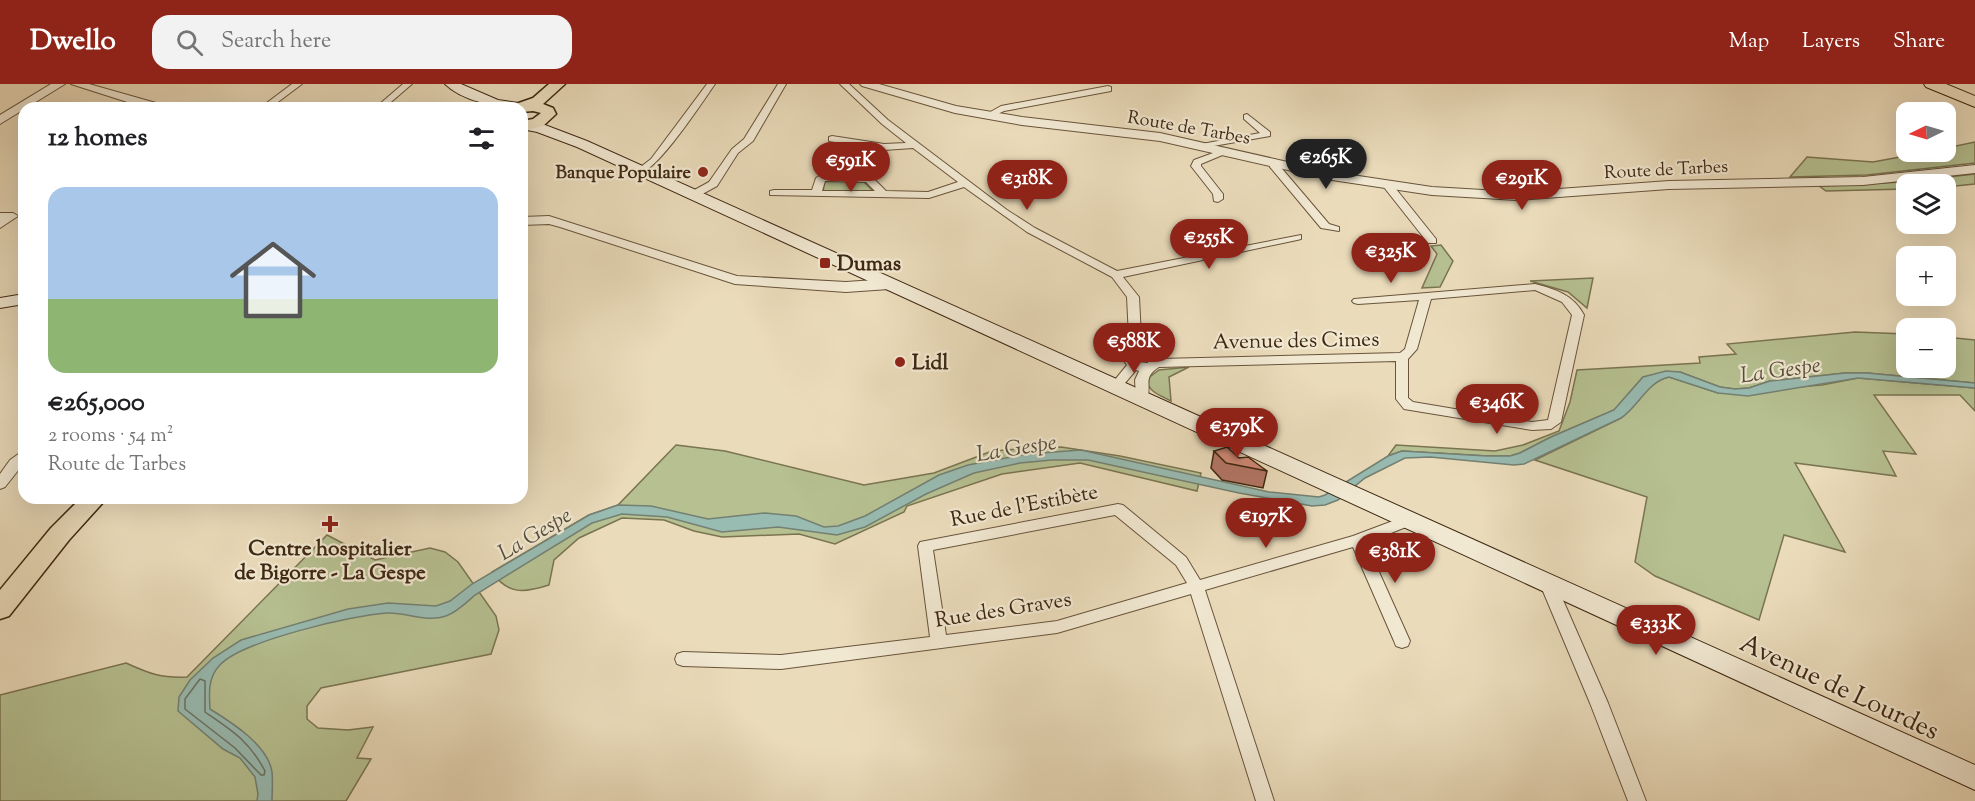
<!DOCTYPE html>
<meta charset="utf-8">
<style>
body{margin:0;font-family:"Sorts Mill Goudy",serif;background:#f2f2f2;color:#202124;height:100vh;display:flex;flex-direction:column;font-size:22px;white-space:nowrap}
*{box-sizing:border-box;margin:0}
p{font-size:20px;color:#757577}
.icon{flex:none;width:33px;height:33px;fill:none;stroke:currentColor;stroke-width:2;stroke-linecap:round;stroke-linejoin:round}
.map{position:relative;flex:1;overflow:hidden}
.side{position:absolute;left:18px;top:18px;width:510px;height:402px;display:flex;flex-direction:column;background:#fff;border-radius:18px;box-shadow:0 6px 24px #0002}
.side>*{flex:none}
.needle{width:39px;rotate:265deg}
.controls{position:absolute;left:1896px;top:18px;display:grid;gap:12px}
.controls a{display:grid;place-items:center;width:60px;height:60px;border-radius:12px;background:#fff;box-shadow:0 6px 24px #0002;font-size:30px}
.price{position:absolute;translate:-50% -51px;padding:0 14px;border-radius:21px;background:#8f2418;color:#fff;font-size:20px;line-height:39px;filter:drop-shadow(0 2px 3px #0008)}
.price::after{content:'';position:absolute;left:50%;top:36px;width:18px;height:14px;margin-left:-9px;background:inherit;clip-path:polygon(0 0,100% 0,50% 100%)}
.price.on{background:#222;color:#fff}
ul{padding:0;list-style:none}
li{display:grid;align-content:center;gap:12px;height:318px;padding:0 30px}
li span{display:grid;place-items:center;height:186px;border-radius:18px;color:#555}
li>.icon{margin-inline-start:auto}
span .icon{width:108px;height:108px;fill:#fffc;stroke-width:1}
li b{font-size:26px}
h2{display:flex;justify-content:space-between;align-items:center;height:72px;padding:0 30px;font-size:26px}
header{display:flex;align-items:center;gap:36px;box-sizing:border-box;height:84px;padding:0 30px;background:#8f2418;color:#fff}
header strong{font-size:28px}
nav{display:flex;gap:33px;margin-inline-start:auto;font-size:21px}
.search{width:420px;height:54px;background:#f2f2f2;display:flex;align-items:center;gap:15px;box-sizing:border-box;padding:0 21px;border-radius:18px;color:#757577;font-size:22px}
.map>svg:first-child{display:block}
.green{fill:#b6c091;stroke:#7a7451;stroke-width:1.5}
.water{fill:#98bbb2;stroke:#748072;stroke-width:1.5}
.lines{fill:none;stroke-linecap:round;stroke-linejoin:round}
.shore{stroke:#6b7162;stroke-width:1.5}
.minor-casing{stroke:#69543b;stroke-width:2}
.tertiary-casing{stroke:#69543b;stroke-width:2}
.secondary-casing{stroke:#3e2711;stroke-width:2}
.primary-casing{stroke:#3e2711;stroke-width:3}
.motorway-casing{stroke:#3e2711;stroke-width:2}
.minor{fill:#f1e8d2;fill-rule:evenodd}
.tertiary{fill:#f1e8d2;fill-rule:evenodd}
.secondary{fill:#f1e8d2;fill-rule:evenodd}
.primary{fill:#eadbba;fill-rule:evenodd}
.motorway{fill:#eadbba;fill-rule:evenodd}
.wall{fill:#b27565;stroke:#3e2711;stroke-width:1.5}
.building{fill:#cf8875;stroke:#3e2711;stroke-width:1.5}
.poi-dot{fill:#8f2418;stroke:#f1e8d2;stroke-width:2}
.labels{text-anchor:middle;stroke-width:4.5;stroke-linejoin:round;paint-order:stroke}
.far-street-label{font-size:18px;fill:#3e2711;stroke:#f1e8d2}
.far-poi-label{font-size:18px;font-weight:bold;fill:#3e2711;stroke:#f1e8d2;text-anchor:end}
.poi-label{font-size:21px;font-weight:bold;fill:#3e2711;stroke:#f1e8d2;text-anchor:start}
.street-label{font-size:21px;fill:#3e2711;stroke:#f1e8d2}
.water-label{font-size:22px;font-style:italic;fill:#544c39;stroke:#f1e8d2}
.near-street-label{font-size:26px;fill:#3e2711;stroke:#f1e8d2}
</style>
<header>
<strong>Dwello</strong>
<div class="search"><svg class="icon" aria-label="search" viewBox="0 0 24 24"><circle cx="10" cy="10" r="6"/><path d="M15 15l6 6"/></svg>Search here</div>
<nav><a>Map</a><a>Layers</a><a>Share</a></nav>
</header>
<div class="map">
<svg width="1975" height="717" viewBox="0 0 1975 717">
<rect width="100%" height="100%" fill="#eadbba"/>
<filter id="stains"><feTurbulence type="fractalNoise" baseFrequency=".00333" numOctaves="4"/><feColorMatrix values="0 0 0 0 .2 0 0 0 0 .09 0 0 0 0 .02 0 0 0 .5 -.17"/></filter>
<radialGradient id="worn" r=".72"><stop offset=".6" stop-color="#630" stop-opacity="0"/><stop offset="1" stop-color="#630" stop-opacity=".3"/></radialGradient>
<g class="green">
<polygon points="1975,58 1975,79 1867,91 1790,93 1807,73 1873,78 1927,68 1946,68 1946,64"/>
<polygon points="1975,90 1975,100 1946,103 1946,100 1906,100 1906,105 1826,107 1819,102 1902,98"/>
<polygon points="825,96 863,97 873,107 823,107"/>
<polygon points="1441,161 1453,177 1440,203 1422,204 1437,170 1431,162"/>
<polygon points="1593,194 1587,224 1568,208 1530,197"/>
<polygon points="1855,248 1906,250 1906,284 1946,284 1946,253 1975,256 1975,299 1867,289 1845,289 1770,297 1749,304 1735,305 1720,303 1680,288 1643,293 1614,326 1551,353 1520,369 1510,372 1487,372 1402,367 1388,372 1396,361 1495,367 1523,361 1559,347 1570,318 1577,286 1700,279 1699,273 1736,270 1727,260"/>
<path d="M 1189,283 L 1169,293 L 1171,317 C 1162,312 1147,308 1147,295 L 1159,286 Z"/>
<path d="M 1669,293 L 1718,309 L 1822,301 L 1858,294 L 1975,304 L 1975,327 L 1960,311 L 1874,311 L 1916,370 L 1883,367 L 1896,392 L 1795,379 L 1845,468 L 1784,451 L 1759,536 L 1655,492 L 1635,478 L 1647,413 L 1535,376 L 1621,334 C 1638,322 1648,297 1669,293 Z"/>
<path d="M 676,361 L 725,367 L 864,401 L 934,389 L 992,367 L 1029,364 L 1061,363 L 1120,372 L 1201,389 L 1197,407 L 1080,379 L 1002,390 L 907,422 L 904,428 L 835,460 L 799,450 L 722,453 L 694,447 L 664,436 L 622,434 L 579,454 L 554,476 L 549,501 C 524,509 508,511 492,488 L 589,431 L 618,421 Z"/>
<path d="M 327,451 L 375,476 L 430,464 L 445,468 L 458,478 L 496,532 L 499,546 L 491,570 L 321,604 L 307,622 L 307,635 L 318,644 L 348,646 L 373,643 L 357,674 L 371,675 L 346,717 L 0,717 L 0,611 L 126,579 C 150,590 161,594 187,593 Z"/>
</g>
<path class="water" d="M 1666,287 L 1680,288 L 1720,303 L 1735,305 L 1749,304 L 1770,297 L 1845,289 L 1867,289 L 1975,299 L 1975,304 L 1858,294 L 1748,312 L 1718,309 L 1669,293 C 1648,297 1638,323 1621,334 L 1524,380 L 1514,381 L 1430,373 L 1405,374 L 1365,394 L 1338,416 L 1325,421 L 1312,422 L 1239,409 L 1088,376 L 1052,376 L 1020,379 L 974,389 L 926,410 L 865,443 L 837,451 L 778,443 L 722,448 L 667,433 L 622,430 L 592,439 L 475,511 C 466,519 457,528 446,532 C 426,539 407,528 387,529 C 354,531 240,557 219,582 C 208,594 209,609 210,625 C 231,638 268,661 272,688 C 273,697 272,708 272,717 L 257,717 L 258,710 L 255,693 L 240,674 L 223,665 L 178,627 L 179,613 L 190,596 L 213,574 L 241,556 L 348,525 L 388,519 L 436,522 L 450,517 L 472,500 L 589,431 L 618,421 L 651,422 L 708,435 L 765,429 L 796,432 L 824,443 L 838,442 L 865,432 L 939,391 L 968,381 L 1027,370 L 1081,366 L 1269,408 L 1319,413 L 1325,411 L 1388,372 L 1402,367 L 1487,372 L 1510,372 L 1520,369 L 1551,353 L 1614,326 L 1643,293 Z"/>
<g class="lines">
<path class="shore" d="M 200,595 L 205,597 L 205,628 C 233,647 249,657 265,687 L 264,691 L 261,691 L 235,664 L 185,625 L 185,615 Z"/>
<defs>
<g id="minor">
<polygon points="292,0 302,0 270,24 260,24"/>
<polygon points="403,0 412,0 384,24 375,24"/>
<path d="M 707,0 L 715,0 C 703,17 655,91 638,89 L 638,85 L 651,75 Z"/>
<polygon points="778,0 786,0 753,57 738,69 717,102 697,113 689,113 689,109 709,98 732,65 744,55"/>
<path d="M 840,0 L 849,0 L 888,36 L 1007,126 L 1035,144 L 1117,187 L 1301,151 L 1301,155 L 1297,156 L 1123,193 L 1139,213 L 1141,253 L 1147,267 L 1158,271 L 1160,275 L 1400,269 L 1405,265 L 1419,216 L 1358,220 L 1354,219 L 1352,217 L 1354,215 L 1535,200 C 1555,205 1574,211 1584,231 L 1561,338 L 1551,345 L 1532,346 L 1404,325 L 1396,315 L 1396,277 L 1159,283 C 1142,294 1152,300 1147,316 L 1142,317 L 1136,313 L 1135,296 L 1139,287 L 1136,286 L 1120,305 L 1112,305 L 1110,302 L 1127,281 L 1124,277 L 1126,272 L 1135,267 L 1129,253 L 1127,213 L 1112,193 L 1027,148 L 964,103 L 929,114 L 770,111 L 770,107 L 774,106 L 812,106 L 816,94 L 821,91 L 872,93 L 886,107 L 928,108 L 958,98 L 913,64 L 884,66 L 829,57 L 829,53 L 832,52 L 884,60 L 906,59 L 882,40 ZM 825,97 L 866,98 L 875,107 L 822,107 ZM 1535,206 L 1562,218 L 1572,231 L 1548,336 L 1532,338 L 1413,318 L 1408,314 L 1408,275 L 1417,265 L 1431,215 ZM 1141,273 L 1148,276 L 1148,279 L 1137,278 L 1137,274 Z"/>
<polygon points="1108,2 1111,3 1111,7 1004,27 989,34 985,31 1001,22"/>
<polygon points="1247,30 1270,48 1270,52 1202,64 1202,60 1260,49 1244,35 1244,31"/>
<polygon points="1224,65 1232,67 1201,80 1201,82 1223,110 1223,115 1218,118 1214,117 1213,110 1191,82 1194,76"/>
<polygon points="1269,75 1275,75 1278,80 1329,140 1339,143 1339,147 1321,144 1270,83"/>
<polygon points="1388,99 1392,100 1436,155 1436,159 1428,159 1383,102"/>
<polygon points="0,129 13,129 18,132 0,144"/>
<polygon points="24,366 24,379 5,403 0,405 0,390 10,376"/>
<path d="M 1118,420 L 1123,421 L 1186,473 L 1200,496 L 1353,452 L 1406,432 L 1411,433 L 1413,437 L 1411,441 L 1366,459 L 1410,557 L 1408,562 L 1402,564 L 1396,562 L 1394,557 L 1353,463 L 1205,506 L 1274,717 L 1256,717 L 1191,510 L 1057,549 L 781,585 L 683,582 L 677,580 L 675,575 L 677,570 L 683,568 L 781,571 L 930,553 L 918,462 L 920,458 ZM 1115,431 L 1176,481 L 1187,499 L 1057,537 L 946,551 L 933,466 Z"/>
<polygon points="1548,494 1553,496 1556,500 1608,619 1646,717 1628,717 1590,619 1540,500 1543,496"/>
</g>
<g id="tertiary">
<polygon points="51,0 65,0 0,40 0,31"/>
<polygon points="71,0 89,0 163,21 165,24 146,24"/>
<polygon points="860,0 879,0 956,22 1022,33 1160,49 1332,88 1432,103 1517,108 1669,97 1863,93 1975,81 1975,89 1863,101 1669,105 1517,116 1432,111 1332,96 1160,57 1022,41 955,29 862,2"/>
<polygon points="549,132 737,192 846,198 889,195 897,200 889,205 846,208 735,200 560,143 549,140 522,141 522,133"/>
</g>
<g id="secondary">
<path d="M 445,0 L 461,0 L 498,16 L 526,20 L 527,23 L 522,27 L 522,24 C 498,24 462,17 445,0 Z"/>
<polygon points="527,38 545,41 587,57 1975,681 1975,706 577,63 537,48 522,45 522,40"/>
<polygon points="24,210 24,220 0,224 0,214"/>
</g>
<g id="primary">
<polygon points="549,0 565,0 543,20 553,24 556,30 543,42 522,47 522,37 533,35 541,29 533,27 522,28 522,24 511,24 513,21 533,14"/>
<polygon points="81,414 107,414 69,456 9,532 0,535 0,506 51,444"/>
</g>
<polygon id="motorway" points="1924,0 1946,0 1975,12 1975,23 1926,3"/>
</defs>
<use href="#minor" class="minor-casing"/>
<use href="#tertiary" class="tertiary-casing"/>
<use href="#secondary" class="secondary-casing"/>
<use href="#primary" class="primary-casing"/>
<use href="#motorway" class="motorway-casing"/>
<use href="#minor" class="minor"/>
<use href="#tertiary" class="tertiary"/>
<use href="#secondary" class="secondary"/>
<use href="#primary" class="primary"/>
<use href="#motorway" class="motorway"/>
</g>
<polygon class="wall" points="1214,367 1239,374 1267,387 1263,404 1222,396 1211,384"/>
<polygon class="building" points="1227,363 1239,374 1248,373 1267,387 1226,379 1214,367"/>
<g class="poi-dot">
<circle cx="703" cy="88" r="6"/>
<rect x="819" y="173" width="12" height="12" rx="3"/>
<circle cx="900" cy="278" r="6"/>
<path d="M327 431h6v6h6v6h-6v6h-6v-6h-6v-6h6z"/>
</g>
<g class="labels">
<g class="far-street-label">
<text transform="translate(1189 43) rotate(10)" y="6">Route de Tarbes</text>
<text transform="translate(1666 85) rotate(-3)" y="6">Route de Tarbes</text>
</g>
<g class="far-poi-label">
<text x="691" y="94">Banque Populaire</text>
</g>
<g class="poi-label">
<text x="837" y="186">Dumas</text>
<text x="912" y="285">Lidl</text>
<text x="330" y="471" text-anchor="middle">Centre hospitalier<tspan x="330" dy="24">de Bigorre - La Gespe</tspan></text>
</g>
<g class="street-label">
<text transform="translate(1296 256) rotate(-1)" y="7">Avenue des Cimes</text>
<text transform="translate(1024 421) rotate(-11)" y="7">Rue de l'Estibète</text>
<text transform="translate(1003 525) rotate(-9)" y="7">Rue des Graves</text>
</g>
<g class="water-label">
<text transform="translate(1780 285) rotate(-8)" y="8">La Gespe</text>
<text transform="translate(1016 363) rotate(-9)" y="8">La Gespe</text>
<text transform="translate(534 449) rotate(-31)" y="8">La Gespe</text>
</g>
<g class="near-street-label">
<text transform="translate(1840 602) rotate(25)" y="9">Avenue de Lourdes</text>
</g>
</g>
<rect width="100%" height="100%" filter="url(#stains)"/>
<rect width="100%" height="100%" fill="url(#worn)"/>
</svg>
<div class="controls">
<a><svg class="needle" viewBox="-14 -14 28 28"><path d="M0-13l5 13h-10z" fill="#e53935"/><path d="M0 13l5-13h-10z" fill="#757577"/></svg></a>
<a><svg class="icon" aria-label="layers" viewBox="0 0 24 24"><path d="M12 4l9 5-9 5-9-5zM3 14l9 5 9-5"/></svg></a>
<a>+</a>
<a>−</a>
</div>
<b class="price on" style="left:1326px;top:106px">€265K</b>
<b class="price" style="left:851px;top:109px">€591K</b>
<b class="price" style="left:1027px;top:127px">€318K</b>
<b class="price" style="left:1522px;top:127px">€291K</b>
<b class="price" style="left:1209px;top:186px">€255K</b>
<b class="price" style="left:1391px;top:200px">€325K</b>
<b class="price" style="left:1134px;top:290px">€588K</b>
<b class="price" style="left:1497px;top:351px">€346K</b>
<b class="price" style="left:1237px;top:375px">€379K</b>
<b class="price" style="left:1266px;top:465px">€197K</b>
<b class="price" style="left:1395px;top:500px">€381K</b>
<b class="price" style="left:1656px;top:572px">€333K</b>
<section class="side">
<h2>12 homes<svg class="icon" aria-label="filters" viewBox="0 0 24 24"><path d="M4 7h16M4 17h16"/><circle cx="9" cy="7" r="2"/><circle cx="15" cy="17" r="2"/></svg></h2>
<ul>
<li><span style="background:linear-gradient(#a9c7e8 60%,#8fb573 0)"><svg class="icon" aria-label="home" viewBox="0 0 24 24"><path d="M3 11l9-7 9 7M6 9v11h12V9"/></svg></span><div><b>€265,000</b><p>2 rooms · 54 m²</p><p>Route de Tarbes</p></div></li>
</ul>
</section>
</div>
